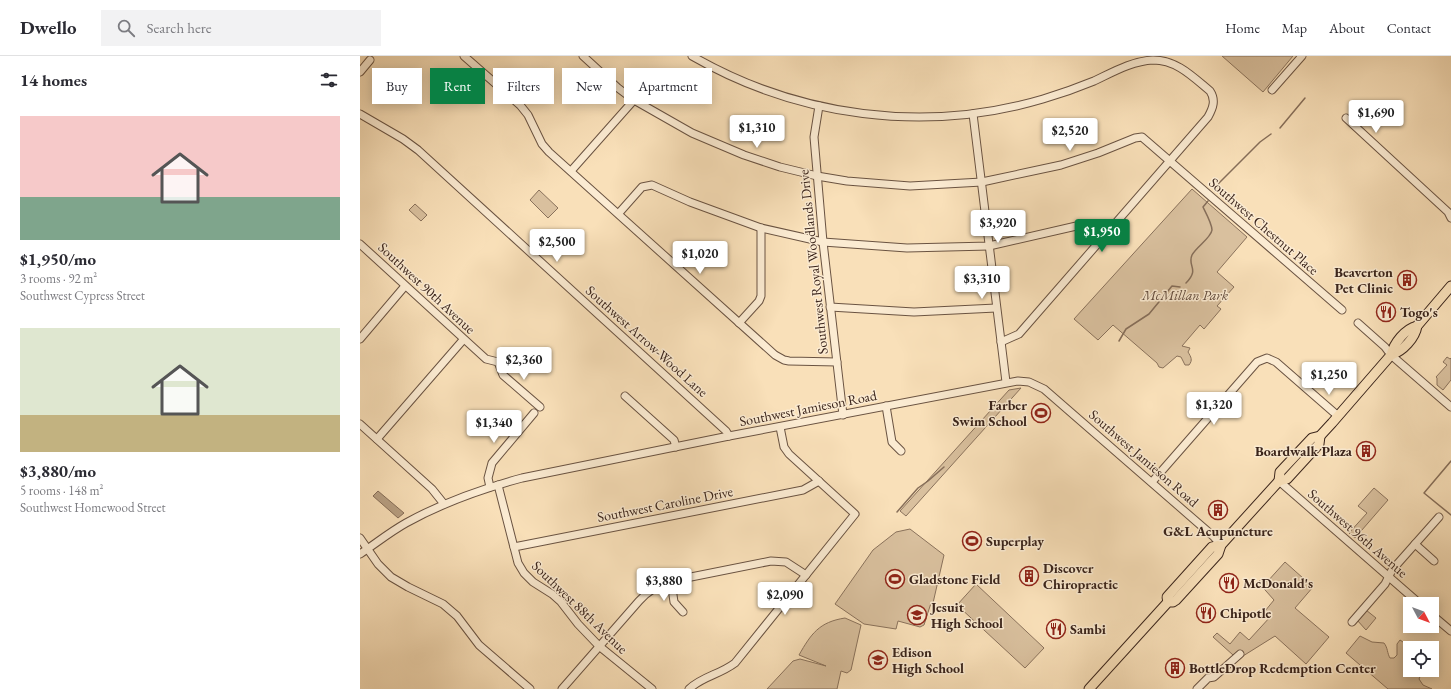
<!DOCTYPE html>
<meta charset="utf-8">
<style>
body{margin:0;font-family:"EB Garamond",serif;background:#f2f2f3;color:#2b2b33;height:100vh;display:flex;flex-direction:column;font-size:15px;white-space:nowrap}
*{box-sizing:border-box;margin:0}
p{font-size:13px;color:#7c7c81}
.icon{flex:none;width:22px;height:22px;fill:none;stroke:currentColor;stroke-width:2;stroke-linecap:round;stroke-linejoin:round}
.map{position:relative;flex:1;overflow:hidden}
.details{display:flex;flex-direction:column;background:#fff;width:360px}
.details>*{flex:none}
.hud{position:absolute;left:12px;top:12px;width:380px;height:36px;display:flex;gap:8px}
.needle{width:26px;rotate:131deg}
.buttons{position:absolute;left:1043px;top:541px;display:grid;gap:8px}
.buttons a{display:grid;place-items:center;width:36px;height:36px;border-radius:0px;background:#fff;box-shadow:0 2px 10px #0003;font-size:20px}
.price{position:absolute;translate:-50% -34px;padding:0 9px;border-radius:4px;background:#fff;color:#222;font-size:13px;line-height:26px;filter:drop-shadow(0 1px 2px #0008)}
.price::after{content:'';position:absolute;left:50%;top:24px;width:12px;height:9px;margin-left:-6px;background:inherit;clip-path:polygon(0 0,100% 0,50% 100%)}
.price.selected{background:#0b8043;color:#fff}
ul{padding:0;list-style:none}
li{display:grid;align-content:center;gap:8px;height:212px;padding:0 20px}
li span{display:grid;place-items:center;height:124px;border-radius:0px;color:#555}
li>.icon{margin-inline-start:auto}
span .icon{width:72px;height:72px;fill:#fffc;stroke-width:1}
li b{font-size:17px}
h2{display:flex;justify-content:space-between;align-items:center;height:48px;padding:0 20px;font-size:17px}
.pill{padding:0 14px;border-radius:0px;background:#fff;box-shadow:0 2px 10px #0003;font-size:14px;line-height:36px}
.pill.selected{background:#0b8043;color:#fff}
header{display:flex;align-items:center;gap:24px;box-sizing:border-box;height:56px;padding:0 20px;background:#fff;border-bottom:1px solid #e1e1e2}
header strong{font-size:19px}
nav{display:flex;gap:22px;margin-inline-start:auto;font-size:14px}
.search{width:280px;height:36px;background:#f2f2f3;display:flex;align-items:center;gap:10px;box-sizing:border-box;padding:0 14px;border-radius:0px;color:#7c7c81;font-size:15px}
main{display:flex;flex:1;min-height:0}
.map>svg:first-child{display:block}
.green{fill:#d9c09e;stroke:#8a725c}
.water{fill:#b8a083;stroke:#866e59}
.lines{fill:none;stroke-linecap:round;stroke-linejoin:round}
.stream{stroke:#866e59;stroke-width:1.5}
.minor-casing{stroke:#6a5342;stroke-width:9}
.major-casing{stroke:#3a241b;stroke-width:11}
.minor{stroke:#fbebd2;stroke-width:7}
.major{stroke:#f9e0b9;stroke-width:9}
.labels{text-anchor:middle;stroke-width:3;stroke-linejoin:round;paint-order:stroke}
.street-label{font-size:14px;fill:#3a241b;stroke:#fbebd2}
.poi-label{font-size:14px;font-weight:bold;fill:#3a241b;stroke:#fbebd2;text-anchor:start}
.park-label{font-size:14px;font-style:italic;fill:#624b3c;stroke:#fbebd2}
</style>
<header>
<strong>Dwello</strong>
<div class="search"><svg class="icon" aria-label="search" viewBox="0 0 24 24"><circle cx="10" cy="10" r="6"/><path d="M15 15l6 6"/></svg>Search here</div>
<nav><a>Home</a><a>Map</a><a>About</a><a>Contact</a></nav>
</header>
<main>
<section class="details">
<h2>14 homes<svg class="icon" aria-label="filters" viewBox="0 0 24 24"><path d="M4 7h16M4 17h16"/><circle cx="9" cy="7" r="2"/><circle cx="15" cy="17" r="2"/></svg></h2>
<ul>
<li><span style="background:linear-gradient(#f6c9c9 65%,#7fa58c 0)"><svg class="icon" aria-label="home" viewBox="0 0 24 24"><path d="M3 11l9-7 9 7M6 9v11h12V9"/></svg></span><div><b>$1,950/mo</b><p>3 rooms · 92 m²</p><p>Southwest Cypress Street</p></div></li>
<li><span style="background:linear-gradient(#dfe7d0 70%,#c2b280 0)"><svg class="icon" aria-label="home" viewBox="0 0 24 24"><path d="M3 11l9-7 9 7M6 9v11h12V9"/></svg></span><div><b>$3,880/mo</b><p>5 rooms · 148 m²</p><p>Southwest Homewood Street</p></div></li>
</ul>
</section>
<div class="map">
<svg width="1091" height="633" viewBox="0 0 1091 633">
<rect width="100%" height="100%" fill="#f9e0b9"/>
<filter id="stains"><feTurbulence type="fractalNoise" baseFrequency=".005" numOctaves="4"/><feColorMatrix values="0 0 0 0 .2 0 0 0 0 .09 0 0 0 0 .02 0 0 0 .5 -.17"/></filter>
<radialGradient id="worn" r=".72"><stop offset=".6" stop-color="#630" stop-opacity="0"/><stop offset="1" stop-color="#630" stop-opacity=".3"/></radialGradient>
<g class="green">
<polygon points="862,0 933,0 903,36"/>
<path d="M 832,133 L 887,181 L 857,216 L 874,231 L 857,250 L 861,253 L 844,273 L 840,269 L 822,290 L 830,292 L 828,296 C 831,301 833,304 829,309 L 825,309 L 821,301 L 817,300 L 803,312 L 799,311 L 797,307 L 753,269 L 738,284 L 714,263 Z"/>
<polygon points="179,134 198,152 188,162 170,144"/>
<polygon points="55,148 67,159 61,165 49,154"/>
<polygon points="1087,301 1090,303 1091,302 1091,324 1083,334 1077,329 1077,322 1076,321 1087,309 1083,306"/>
<polygon points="661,332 546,460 540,455 649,334"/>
<polygon points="1014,432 1028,444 995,482 989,477 1007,457 998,450"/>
<polygon points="550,473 584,499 573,547 571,547 564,569 560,571 538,565 536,573 504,568 475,548 513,494 536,476"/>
<polygon points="925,506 953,531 935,552 969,581 946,608 915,580 883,600 873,599 853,581 857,577 870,588 880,576 889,584 911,560 905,555 914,544 898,526 902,522 907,526"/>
<polygon points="616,528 684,592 665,612 597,549"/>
<polygon points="1006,554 1016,562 1006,574 997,564"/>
<path d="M 485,562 L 501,569 L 491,614 L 487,617 L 481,615 L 477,633 L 407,633 L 433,605 L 440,603 L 466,610 L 439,599 C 451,578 459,566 485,562 Z"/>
<path d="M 1000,580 L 1012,586 L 1024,587 C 1028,592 1027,597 1030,602 L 1034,602 L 1037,599 L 1037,588 L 1040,584 C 1052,591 1050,602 1050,614 L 1061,614 L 1062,616 L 1059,623 L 1063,629 L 1072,633 L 1028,633 L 986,597 Z"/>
</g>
<polygon class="water" points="18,435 44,457 38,462 13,440"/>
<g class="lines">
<g class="stream">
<polyline points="920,72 945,42"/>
<polyline points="855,135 859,127 900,86 911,78"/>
<path d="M 826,227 C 840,213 827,210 832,199 C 836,191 851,182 852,174 C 852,168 846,157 843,151 L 848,145"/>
<polyline points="759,285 766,273 789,258 812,230 820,231"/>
<polyline points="1091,405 1064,437 1091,459"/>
<polyline points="537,456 558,432 568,425 584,411"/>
</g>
<defs>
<g id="minor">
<polyline points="104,0 160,49 168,59 182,88 189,96 415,299 424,304 429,305 477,306"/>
<polyline points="223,0 258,32 274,44 332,77 384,99 420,111 457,120 487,125 550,130 622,126 701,109 738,97 775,82 782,81 982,254"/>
<path d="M 332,0 C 438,61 565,78 683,43 C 700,38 717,32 734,25 C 753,16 772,5 793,4 C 817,4 833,21 850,35 C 856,44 853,52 848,61 L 659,278 L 641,286"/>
<polyline points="0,16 10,4"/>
<polyline points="912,34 942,0"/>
<polyline points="459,50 454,81 463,186 483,359"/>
<polyline points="0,58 43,83 58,94 366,375 369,380"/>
<polyline points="613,58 646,326"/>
<polyline points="986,62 1088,156 1091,162"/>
<polyline points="211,115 274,44"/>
<polyline points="259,157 282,131 292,129 330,146 401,172 463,186 547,192 629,190 725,168 733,169 745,180"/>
<polyline points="0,188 126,303 138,306 143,319 180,351"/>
<polyline points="470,251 554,256 636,252"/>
<polyline points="379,267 399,245 401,240 401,172"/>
<polyline points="998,267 1025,291 1031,299 1091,351"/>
<polyline points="0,283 45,230"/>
<polyline points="265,340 314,384 316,391"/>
<polyline points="526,350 532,386 541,395"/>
<polyline points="0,368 72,433 84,448"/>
<polyline points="17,383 103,284"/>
<polyline points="919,425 1060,548"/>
<polyline points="792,426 897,306 907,302 916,306 978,360"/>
<polyline points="138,429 158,507 164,517 173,526 192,538 201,546 218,568 239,590 292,633"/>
<polyline points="130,431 128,422 132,407 174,357"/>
<polyline points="0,482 18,508 31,521 48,531 83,548 97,560 119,589 170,633"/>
<polyline points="1055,488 1074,505"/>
<polyline points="154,491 443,434 459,425"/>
<path d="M 0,498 C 15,488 30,476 46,467 C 82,447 121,433 162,422 L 369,380 L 658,325 L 669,326 L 684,333 L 853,480 L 861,489"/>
<polyline points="311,525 314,546 323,556"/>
<polyline points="1072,559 1091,575"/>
<polyline points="992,566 1025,528 1032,514 1079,461"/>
<path d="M 202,633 L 279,545 C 288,535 297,529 311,525 L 411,505 L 426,506 L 446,519"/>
<path d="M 329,633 C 343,620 359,619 375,607 L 495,458 L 429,398 L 424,391 L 420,371"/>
<polyline points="837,633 848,622 854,621 880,598"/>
</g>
<g id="major">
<path d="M 1031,299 C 1043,295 1055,282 1057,270 L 1091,230"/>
<path d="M 919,425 L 920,416 L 952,382 L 960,380 L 972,367 L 1031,299 C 1034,287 1045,273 1057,270"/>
<polyline points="808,546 807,541 852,491 861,489"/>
<polyline points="729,633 808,546 813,546 816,544 858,498 861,489 919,425 927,423 959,388 960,380"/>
</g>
</defs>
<use href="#minor" class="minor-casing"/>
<use href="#major" class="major-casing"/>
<use href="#minor" class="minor"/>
<use href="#major" class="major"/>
</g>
<defs>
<symbol id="building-ring" viewBox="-11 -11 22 22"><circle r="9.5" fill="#fbebd2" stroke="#8f2418" stroke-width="1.5"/><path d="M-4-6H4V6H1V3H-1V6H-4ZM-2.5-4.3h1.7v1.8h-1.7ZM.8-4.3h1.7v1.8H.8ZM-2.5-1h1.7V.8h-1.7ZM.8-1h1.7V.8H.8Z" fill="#8f2418"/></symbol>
<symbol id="restaurant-ring" viewBox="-11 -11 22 22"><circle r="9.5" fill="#fbebd2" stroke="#8f2418" stroke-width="1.5"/><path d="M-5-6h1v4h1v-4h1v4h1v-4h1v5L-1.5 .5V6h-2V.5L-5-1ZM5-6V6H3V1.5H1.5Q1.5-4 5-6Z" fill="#8f2418"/></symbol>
<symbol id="stadium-ring" viewBox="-11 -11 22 22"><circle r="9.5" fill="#fbebd2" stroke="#8f2418" stroke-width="1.5"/><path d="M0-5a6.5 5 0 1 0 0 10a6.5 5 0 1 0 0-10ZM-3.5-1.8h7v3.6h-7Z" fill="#8f2418"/></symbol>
<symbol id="school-ring" viewBox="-11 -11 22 22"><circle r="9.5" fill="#fbebd2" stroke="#8f2418" stroke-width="1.5"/><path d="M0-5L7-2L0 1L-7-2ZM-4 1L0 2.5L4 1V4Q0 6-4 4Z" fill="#8f2418"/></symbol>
</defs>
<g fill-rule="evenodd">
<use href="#building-ring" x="1036" y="213" width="22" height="22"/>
<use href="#restaurant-ring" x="1015" y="245" width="22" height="22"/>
<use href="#stadium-ring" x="670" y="346" width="22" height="22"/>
<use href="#building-ring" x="995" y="384" width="22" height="22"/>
<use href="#building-ring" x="847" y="443" width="22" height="22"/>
<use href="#stadium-ring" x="601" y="474" width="22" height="22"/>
<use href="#building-ring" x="658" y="509" width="22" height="22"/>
<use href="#stadium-ring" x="524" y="512" width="22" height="22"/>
<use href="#restaurant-ring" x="858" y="516" width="22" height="22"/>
<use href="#restaurant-ring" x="835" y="546" width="22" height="22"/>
<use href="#school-ring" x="546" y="548" width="22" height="22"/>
<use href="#restaurant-ring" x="685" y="562" width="22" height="22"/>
<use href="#school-ring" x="507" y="593" width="22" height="22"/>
<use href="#building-ring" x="804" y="601" width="22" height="22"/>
</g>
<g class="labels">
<g class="street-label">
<text transform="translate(904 170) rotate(41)" y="5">Southwest Chestnut Place</text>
<text transform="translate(453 206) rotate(-96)" y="5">Southwest Royal Woodlands Drive</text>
<text transform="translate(67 232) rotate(43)" y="5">Southwest 90th Avenue</text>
<text transform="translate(287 285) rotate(42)" y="5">Southwest Arrow-Wood Lane</text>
<text transform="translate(448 352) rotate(-11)" y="5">Southwest Jamieson Road</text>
<text transform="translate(784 402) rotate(41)" y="5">Southwest Jamieson Road</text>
<text transform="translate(305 448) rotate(-11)" y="5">Southwest Caroline Drive</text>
<text transform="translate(998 477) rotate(41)" y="5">Southwest 96th Avenue</text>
<text transform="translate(220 551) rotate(44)" y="5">Southwest 88th Avenue</text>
</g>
<g class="poi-label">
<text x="1033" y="221" text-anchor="end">Beaverton<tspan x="1033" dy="16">Pet Clinic</tspan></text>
<text x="1040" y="261">Togo's</text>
<text x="667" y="354" text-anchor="end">Farber<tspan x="667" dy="16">Swim School</tspan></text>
<text x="992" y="400" text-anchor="end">Boardwalk Plaza</text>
<text x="858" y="480" text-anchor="middle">G&amp;L Acupuncture</text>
<text x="626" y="490">Superplay</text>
<text x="683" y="517">Discover<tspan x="683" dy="16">Chiropractic</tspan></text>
<text x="549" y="528">Gladstone Field</text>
<text x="883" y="532">McDonald's</text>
<text x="571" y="556">Jesuit<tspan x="571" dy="16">High School</tspan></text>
<text x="860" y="562">Chipotle</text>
<text x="710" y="578">Sambi</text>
<text x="532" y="601">Edison<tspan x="532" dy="16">High School</tspan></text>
<text x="829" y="617">BottleDrop Redemption Center</text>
</g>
<g class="park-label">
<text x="825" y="244">McMillan Park</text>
</g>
</g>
<rect width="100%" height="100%" filter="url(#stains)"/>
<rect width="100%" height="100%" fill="url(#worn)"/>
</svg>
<div class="buttons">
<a><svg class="needle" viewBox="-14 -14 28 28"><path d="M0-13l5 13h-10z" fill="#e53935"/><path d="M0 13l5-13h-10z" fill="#7c7c81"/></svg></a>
<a><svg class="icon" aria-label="locate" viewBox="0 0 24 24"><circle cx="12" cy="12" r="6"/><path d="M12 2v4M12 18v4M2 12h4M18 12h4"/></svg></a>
</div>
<b class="price" style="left:1016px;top:78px">$1,690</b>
<b class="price" style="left:397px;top:93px">$1,310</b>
<b class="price" style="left:710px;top:96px">$2,520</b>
<b class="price" style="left:638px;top:188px">$3,920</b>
<b class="price selected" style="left:742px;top:197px">$1,950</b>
<b class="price" style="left:197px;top:207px">$2,500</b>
<b class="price" style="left:340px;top:219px">$1,020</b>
<b class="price" style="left:622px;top:244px">$3,310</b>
<b class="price" style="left:164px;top:325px">$2,360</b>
<b class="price" style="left:969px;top:340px">$1,250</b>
<b class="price" style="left:854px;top:370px">$1,320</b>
<b class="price" style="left:134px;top:388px">$1,340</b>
<b class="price" style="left:304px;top:546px">$3,880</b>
<b class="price" style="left:425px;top:560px">$2,090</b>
<div class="hud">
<a class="pill">Buy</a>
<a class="pill selected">Rent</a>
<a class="pill">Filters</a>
<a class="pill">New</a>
<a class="pill">Apartment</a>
</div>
</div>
</main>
